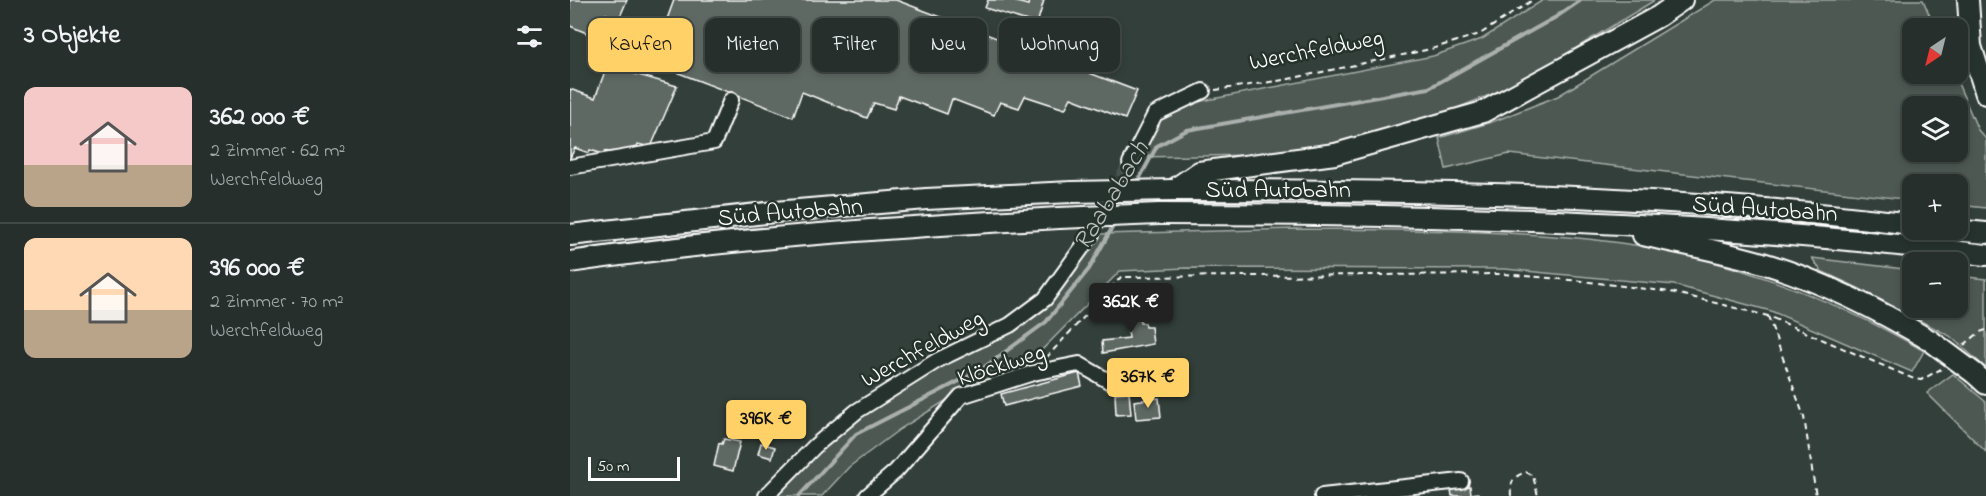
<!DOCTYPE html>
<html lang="de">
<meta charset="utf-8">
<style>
body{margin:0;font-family:"Indie Flower",sans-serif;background:#323b38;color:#f1f3f6;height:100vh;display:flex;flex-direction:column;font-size:22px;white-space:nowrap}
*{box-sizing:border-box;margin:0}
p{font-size:20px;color:#a4a9a9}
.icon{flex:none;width:33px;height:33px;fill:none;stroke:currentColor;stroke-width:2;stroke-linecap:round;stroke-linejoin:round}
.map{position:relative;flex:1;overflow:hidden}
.drawer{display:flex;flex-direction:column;background:#262f2c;width:570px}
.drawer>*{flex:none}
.top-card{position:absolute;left:18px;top:18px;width:570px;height:54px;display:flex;gap:12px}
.needle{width:39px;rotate:215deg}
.fabs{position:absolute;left:1332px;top:18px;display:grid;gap:12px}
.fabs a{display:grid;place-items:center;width:66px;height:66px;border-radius:12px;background:#262f2c;box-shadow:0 3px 9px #0003,0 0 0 2px #424a48;font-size:30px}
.scale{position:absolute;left:18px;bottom:15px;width:92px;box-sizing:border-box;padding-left:6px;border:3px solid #fff;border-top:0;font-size:16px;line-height:21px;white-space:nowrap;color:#fff;-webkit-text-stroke:4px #26332d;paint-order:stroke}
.price{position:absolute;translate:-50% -51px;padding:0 14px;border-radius:6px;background:#ffd166;color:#111;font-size:20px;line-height:39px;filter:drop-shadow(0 2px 3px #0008)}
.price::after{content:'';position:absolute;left:50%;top:36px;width:18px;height:14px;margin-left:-9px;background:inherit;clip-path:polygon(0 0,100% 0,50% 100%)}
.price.current{background:#222;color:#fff}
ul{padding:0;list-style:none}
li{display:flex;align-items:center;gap:18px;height:150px;padding:0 24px}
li+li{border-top:2px solid #424a48}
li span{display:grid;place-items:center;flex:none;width:168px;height:120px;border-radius:12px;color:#555}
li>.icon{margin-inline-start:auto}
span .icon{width:72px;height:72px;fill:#fffc;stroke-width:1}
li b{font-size:26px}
h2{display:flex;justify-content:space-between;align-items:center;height:72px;padding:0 24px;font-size:26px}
.pill{padding:0 21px;border-radius:12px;background:#262f2c;box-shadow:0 3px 9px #0003,0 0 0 2px #424a48;font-size:21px;line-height:54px}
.pill.current{background:#ffd166;color:#111}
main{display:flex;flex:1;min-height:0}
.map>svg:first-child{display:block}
.green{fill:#4d5853;stroke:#a6aca9;stroke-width:1.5;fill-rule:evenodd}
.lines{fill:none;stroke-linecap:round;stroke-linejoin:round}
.stream{stroke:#abb0ae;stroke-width:4}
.building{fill:#5f6964;stroke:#fff;stroke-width:1.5}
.minor-tunnel{stroke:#47524e;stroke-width:14;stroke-dasharray:14 7;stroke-linecap:butt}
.minor-casing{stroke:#fff;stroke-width:18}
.highway-casing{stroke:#fff;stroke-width:24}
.path{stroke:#fff;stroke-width:2;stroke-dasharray:6 4.5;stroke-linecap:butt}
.minor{stroke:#26332d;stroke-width:14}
.highway{stroke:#26332d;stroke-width:20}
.highway-bridge-casing{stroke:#fff;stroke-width:24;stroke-linecap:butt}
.highway-bridge{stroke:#26332d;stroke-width:20}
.labels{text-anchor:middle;stroke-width:5;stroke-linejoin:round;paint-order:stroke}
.street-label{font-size:24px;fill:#fff;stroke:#26332d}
.water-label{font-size:26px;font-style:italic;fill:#b9bdbc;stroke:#26332d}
</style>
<main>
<section class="drawer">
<h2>3 Objekte<svg class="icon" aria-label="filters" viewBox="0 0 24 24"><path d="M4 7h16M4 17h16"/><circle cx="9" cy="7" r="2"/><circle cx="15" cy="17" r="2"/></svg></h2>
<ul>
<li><span style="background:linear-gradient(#f6c9c9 65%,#b9a48a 0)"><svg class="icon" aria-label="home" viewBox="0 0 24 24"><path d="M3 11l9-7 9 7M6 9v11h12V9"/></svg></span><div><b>362 000 €</b><p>2 Zimmer · 62 m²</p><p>Werchfeldweg</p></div></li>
<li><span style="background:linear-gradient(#ffd9b3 60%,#b9a48a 0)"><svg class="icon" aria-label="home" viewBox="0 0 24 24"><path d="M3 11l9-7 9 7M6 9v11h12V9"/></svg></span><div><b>396 000 €</b><p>2 Zimmer · 70 m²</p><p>Werchfeldweg</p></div></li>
</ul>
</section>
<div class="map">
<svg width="1416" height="496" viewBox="0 0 1416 496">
<rect width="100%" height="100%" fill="#333f3a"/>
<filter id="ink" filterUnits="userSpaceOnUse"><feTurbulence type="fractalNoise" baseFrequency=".0167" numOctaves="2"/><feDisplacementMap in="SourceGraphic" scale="12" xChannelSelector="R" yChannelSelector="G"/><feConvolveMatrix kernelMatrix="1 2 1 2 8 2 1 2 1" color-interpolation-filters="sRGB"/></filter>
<g filter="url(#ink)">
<g class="green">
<polygon points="973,0 1085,0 947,84 882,110 812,131 740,150 687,155 566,157 589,119 617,104 863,56 912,39"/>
<path d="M 1145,0 L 1353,0 L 1365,28 L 1342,28 L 1342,74 L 1384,74 L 1408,130 L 1416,139 L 1416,208 L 1388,205 L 1388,184 L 1342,184 L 1342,200 L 939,154 L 876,169 L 869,138 L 922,122 L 988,96 ZM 1342,106 L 1388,106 L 1388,152 L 1342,152 Z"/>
<path d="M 725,229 C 830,230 939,229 1043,242 C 1151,255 1260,297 1354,351 L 1342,372 L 1201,311 L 1104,285 L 935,269 L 616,268 L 550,271 L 454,368 L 388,393 L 330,429 L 279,467 L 252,496 L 204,496 L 248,450 L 290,415 L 375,361 L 455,325 L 491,288 L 530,234 Z"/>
<polygon points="1242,258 1342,270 1342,308 1388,308 1388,276 1416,279 1416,368 1380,336 1288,288 1251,271"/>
<polygon points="1383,374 1416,402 1416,452 1357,393"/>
</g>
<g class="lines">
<g class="stream">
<polyline points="567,183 587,146 617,130 859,88 986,17 1011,0"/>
<polyline points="229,496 286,434 409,371 476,322 519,269 546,221"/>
</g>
</g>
<g class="building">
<polygon points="0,0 57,0 49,19 36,14 26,37 0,26"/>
<polygon points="104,0 326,0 567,91 555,119 501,98 495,109 455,96 449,108 430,102 424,115 382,99 377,114 329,96 324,109 304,103 297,118 232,92 223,117 101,70 113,41 97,35 102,25 96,22"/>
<polygon points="418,0 439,0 458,5 459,0 474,0 467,24 415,8"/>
<polygon points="73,25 85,34 87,30 97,35 93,45 98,47 95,55 91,53 89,58 61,45 66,28 70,30"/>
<polygon points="37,66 107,86 81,147 68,144 64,153 51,150 49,155 35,151 33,154 20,150 19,153 5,148 0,158 0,89 25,98"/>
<polygon points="568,307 570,323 575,323 576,327 581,327 583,344 533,353 532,341 559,338 555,308"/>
<polygon points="509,373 512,386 434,406 431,394"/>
<polygon points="559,392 561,414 546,415 545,393"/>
<polygon points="589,398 591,417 566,419 564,401"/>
<polygon points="154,439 170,442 163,471 144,466 149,443 152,444"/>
<polygon points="191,443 205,447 202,458 188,454"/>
<polygon points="900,486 901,494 908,493 908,496 882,496 881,489"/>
</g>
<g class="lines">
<polyline class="minor-tunnel" points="522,234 560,163"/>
<defs>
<g id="minor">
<polyline points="560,163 585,114 633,91"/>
<polyline points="0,167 144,142 161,100"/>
<polyline points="196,496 245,446 287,411 368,360 440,325 475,299 522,234"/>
<polyline points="297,496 326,471 391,396 463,373 509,364 542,383"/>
<polyline points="752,496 891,481"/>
</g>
<g id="highway">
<polyline points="1398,0 1401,46 1416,94"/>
<path d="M 603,190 C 850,190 1097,194 1342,224"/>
<polyline points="603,190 629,172 765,154 913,112 1089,16 1112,0"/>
<path d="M 589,214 C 865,214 1142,221 1416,255"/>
<polyline points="1384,230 1416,233"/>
<polyline points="0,235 205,212 356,199 502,192"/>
<path d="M 1073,235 C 1115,245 1157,252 1199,265 C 1256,283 1309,310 1361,341"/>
<path d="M 0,262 C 162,238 325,227 489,218"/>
<polyline points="1404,373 1416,384"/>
</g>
</defs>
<use href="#minor" class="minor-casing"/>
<use href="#highway" class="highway-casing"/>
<g class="path">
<polyline points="645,90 714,80 861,49 910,34 963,0"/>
<polyline points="1198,316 1234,417 1246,496"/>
<polyline points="1394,345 1410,332 1416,330"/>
<polyline points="476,358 551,277 934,274 1012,281 1101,292 1198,316 1344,379 1351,380 1371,369"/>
<path d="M 941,496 C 940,482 943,476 956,472 L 963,476 L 968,496"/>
</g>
<use href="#minor" class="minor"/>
<use href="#highway" class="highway"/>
<defs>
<g id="highway-bridge">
<polyline points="502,192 603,190"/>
<polyline points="489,218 589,214"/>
<polyline points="1361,341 1404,373"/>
</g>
</defs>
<use href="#highway-bridge" class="highway-bridge-casing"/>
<use href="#highway-bridge" class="highway-bridge"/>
</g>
</g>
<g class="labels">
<g class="street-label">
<text transform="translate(746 49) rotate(-11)" y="8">Werchfeldweg</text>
<text x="708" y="197">Süd Autobahn</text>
<text transform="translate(1195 208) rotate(4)" y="8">Süd Autobahn</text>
<text transform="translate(220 211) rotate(-5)" y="8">Süd Autobahn</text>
<text transform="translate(352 348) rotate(-29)" y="8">Werchfeldweg</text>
<text transform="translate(431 364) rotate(-18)" y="8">Klöcklweg</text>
</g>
<g class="water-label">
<text transform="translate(540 195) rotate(-59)" y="9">Raababach</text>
</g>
</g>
</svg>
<div class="fabs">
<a><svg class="needle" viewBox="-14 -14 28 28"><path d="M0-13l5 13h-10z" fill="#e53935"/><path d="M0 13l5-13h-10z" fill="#a4a9a9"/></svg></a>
<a><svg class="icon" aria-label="layers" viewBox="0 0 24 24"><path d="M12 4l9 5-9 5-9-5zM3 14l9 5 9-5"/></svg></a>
<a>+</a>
<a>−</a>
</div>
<div class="scale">50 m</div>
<b class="price current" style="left:561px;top:334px">362K €</b>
<b class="price" style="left:578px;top:409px">367K €</b>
<b class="price" style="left:196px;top:451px">396K €</b>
<div class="top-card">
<a class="pill current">Kaufen</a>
<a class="pill">Mieten</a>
<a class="pill">Filter</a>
<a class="pill">Neu</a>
<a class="pill">Wohnung</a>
</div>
</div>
</main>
